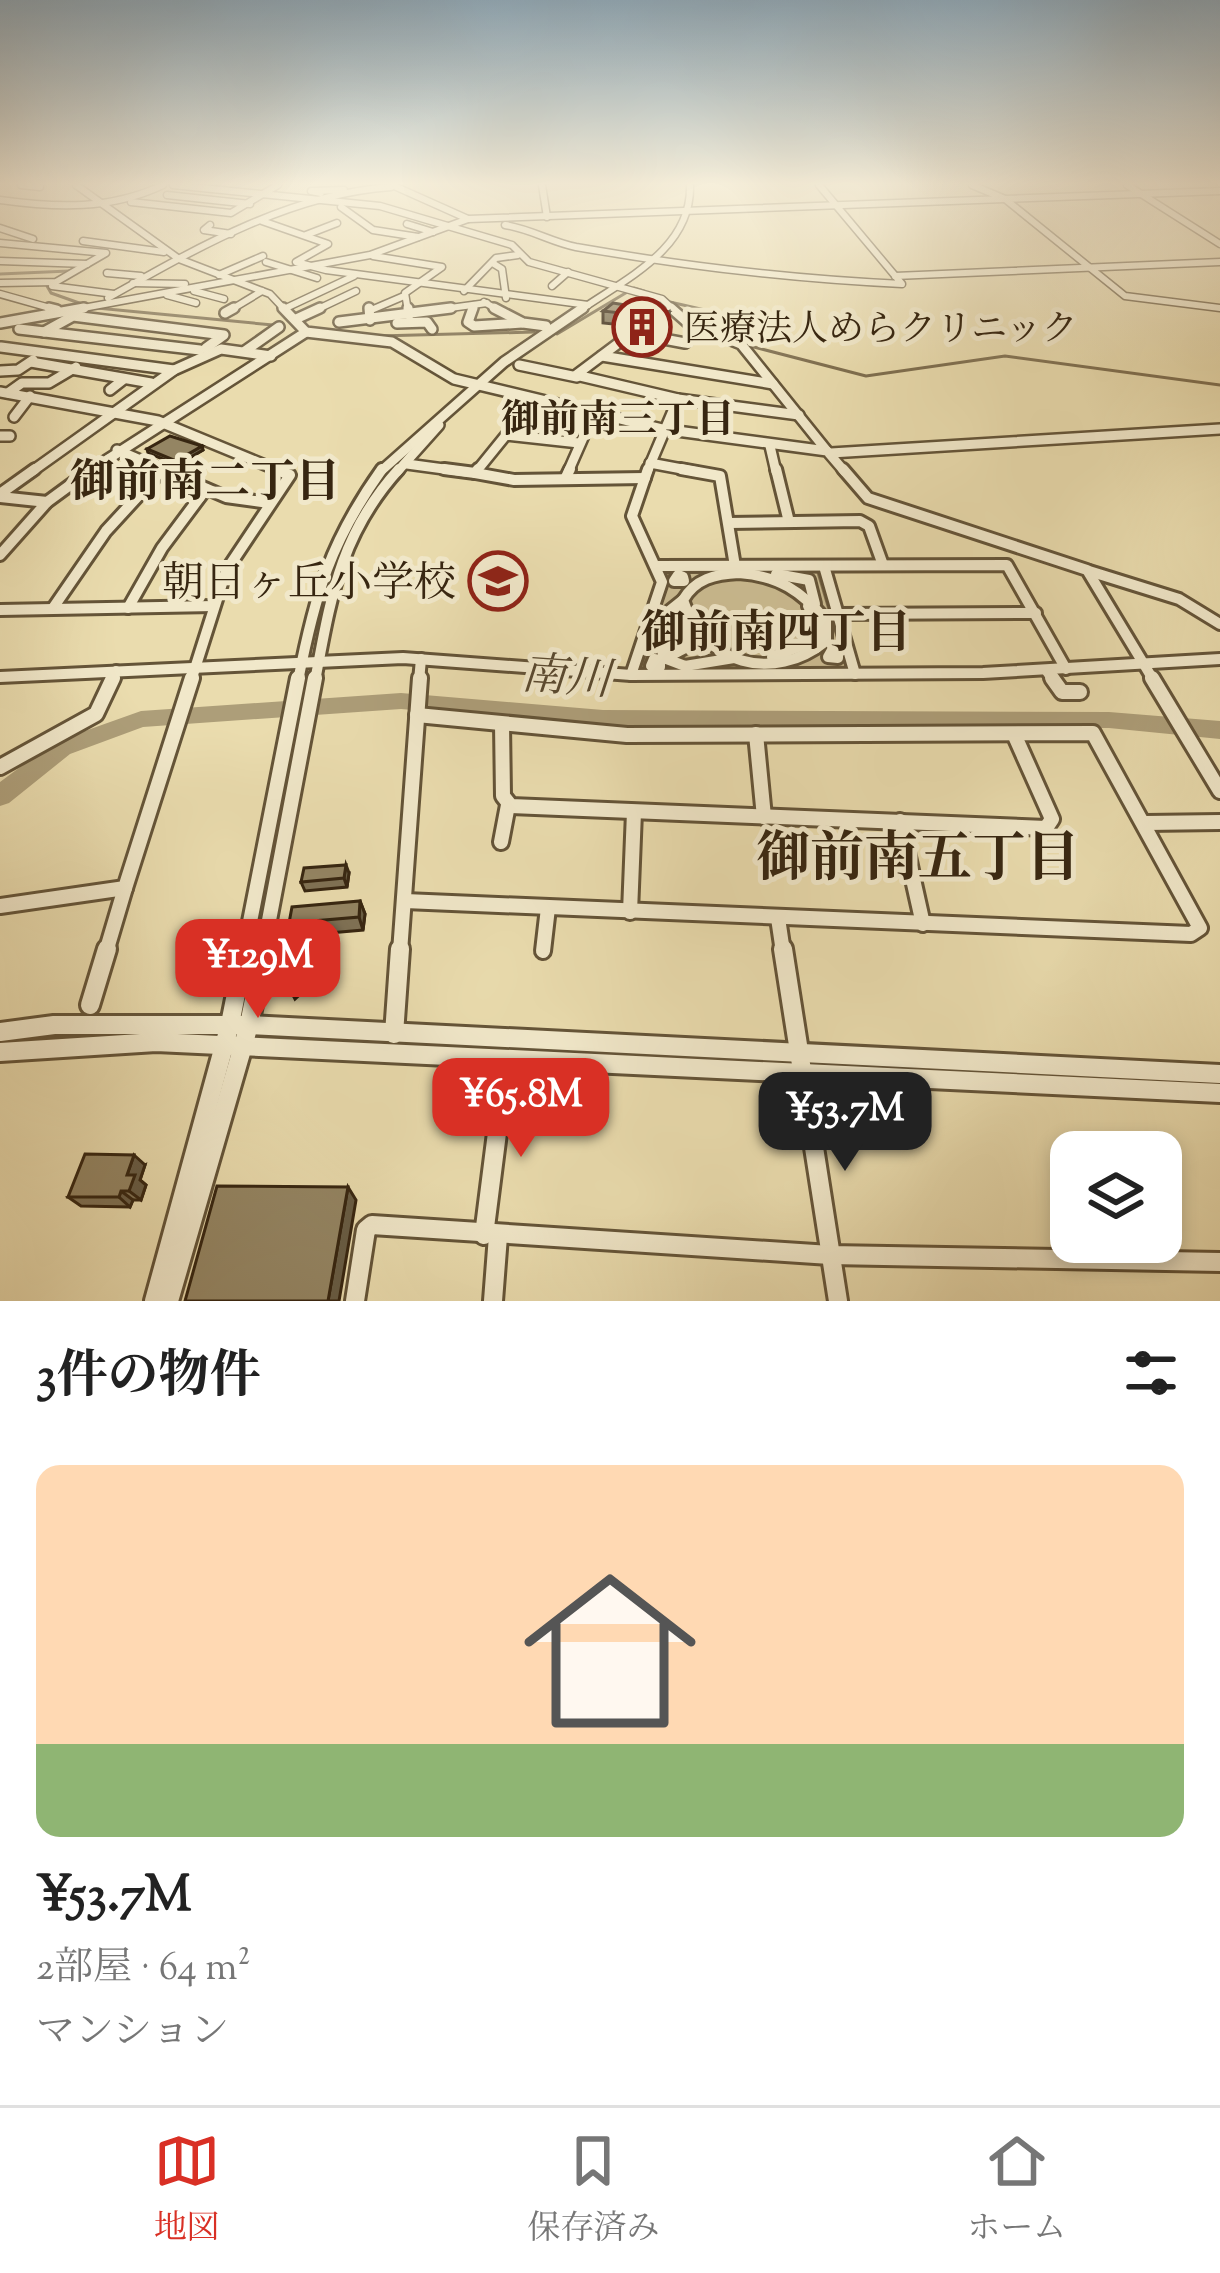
<!DOCTYPE html>
<html lang="ja">
<meta charset="utf-8">
<style>
body{margin:0;font-family:"Sorts Mill Goudy","Noto Serif JP",serif;background:#f6f6f6;color:#222;height:100vh;display:flex;flex-direction:column;font-size:45px;white-space:nowrap}
*{box-sizing:border-box;margin:0}
p{font-size:39px;color:#767676}
.icon{flex:none;width:66px;height:66px;fill:none;stroke:currentColor;stroke-width:2;stroke-linecap:round;stroke-linejoin:round}
.map{position:relative;height:1301px;overflow:hidden}
.details{display:flex;flex-direction:column;background:#fff;flex:1}
.details>*{flex:none}
.controls{position:absolute;left:1050px;top:1131px;display:grid;gap:24px}
.controls a{display:grid;place-items:center;width:132px;height:132px;border-radius:24px;background:#fff;box-shadow:0 6px 18px #0003;font-size:60px}
.price{position:absolute;translate:-50% -102px;padding:0 27px;border-radius:24px;background:#d93025;color:#fff;font-size:39px;line-height:78px;filter:drop-shadow(0 3px 6px #0008)}
.price::after{content:'';position:absolute;left:50%;top:72px;width:36px;height:27px;margin-left:-18px;background:inherit;clip-path:polygon(0 0,100% 0,50% 100%)}
.price.current{background:#222;color:#fff}
ul{padding:0;list-style:none}
li{display:grid;align-content:center;gap:24px;height:636px;padding:0 36px}
li span{display:grid;place-items:center;height:372px;border-radius:24px;color:#555}
li>.icon{margin-inline-start:auto}
span .icon{width:216px;height:216px;fill:#fffc;stroke-width:1}
li b{font-size:51px}
h2{display:flex;justify-content:space-between;align-items:center;height:144px;padding:0 36px;font-size:51px}
.dock{display:flex;justify-content:space-around;align-items:center;height:168px;border-top:3px solid #e0e0e0;background:#fff;font-size:33px;color:#767676}
.dock a{display:grid;justify-items:center;gap:6px}
.dock .current{color:#d93025}
.map>svg:first-child{display:block}
.green{fill:#ccbd93;stroke:#827252;stroke-width:3}
.lines{fill:none;stroke-linecap:round;stroke-linejoin:round}
.stream{stroke:#7e6e4f;stroke-width:3}
.river{fill:#ad9e79;fill-rule:evenodd}
.minor-far4-casing{stroke:#645438;stroke-width:9}
.minor-far3-casing{stroke:#645438;stroke-width:14}
.minor-far2-casing{stroke:#645438;stroke-width:16}
.minor-far1-casing{stroke:#645438;stroke-width:20}
.minor-casing{stroke:#645438;stroke-width:24}
.minor-far4{stroke:#f1e8ca;stroke-width:6}
.minor-far3{stroke:#f1e8ca;stroke-width:9}
.minor-far2{stroke:#f1e8ca;stroke-width:10}
.minor-far1{stroke:#f1e8ca;stroke-width:14}
.minor{stroke:#f1e8ca;stroke-width:18}
.wall{fill:#7f7255;stroke:#372611;stroke-width:3}
.shaded-wall{fill:#685d45;stroke:#372611;stroke-width:3}
.building{fill:#948563;stroke:#372611;stroke-width:3}
.labels{text-anchor:middle;stroke-width:10;stroke-linejoin:round;paint-order:stroke}
.far-poi-label{font-size:36px;fill:#372611;stroke:#f1e8ca;text-anchor:start}
.far-neighbourhood-label{font-size:39px;font-weight:bold;fill:#372611;stroke:#f1e8ca}
.poi-label{font-size:42px;fill:#372611;stroke:#f1e8ca;text-anchor:end}
.neighbourhood-label{font-size:45px;font-weight:bold;fill:#372611;stroke:#f1e8ca}
.water-label{font-size:45px;font-style:italic;fill:#5a4a30;stroke:#f1e8ca}
.near-neighbourhood-label{font-size:54px;font-weight:bold;fill:#372611;stroke:#f1e8ca}
</style>
<div class="map">
<svg width="1220" height="1301" viewBox="0 0 1220 1301">
<rect width="100%" height="100%" fill="#eadcae"/>
<filter id="stains"><feTurbulence type="fractalNoise" baseFrequency=".00167" numOctaves="4"/><feColorMatrix values="0 0 0 0 .2 0 0 0 0 .09 0 0 0 0 .02 0 0 0 .5 -.17"/></filter>
<radialGradient id="worn" r=".72"><stop offset=".6" stop-color="#630" stop-opacity="0"/><stop offset="1" stop-color="#630" stop-opacity=".3"/></radialGradient>
<polygon class="green" points="817,569 847,670 642,670 670,570"/>
<g class="lines">
<g class="stream">
<polyline points="0,274 69,271"/>
<polyline points="47,286 51,293 82,304"/>
<polyline points="670,302 705,310 692,322"/>
<polyline points="97,308 273,325"/>
<polyline points="557,334 634,288 644,291"/>
<polyline points="378,336 534,332"/>
<polyline points="750,346 866,376 1005,356 1220,385"/>
</g>
<polygon class="river" points="401,693 603,710 1109,712 1220,721 1220,739 1109,728 603,726 401,709 143,727 70,754 9,803 0,806 0,782 54,742 141,711"/>
<defs>
<g id="minor-far4">
<polyline points="21,185 40,187"/>
<polyline points="76,185 179,259 270,294 286,311"/>
<polyline points="173,185 380,206 512,245 529,262 662,299 675,311"/>
<polyline points="392,185 468,219"/>
<polyline points="542,185 547,217"/>
<polyline points="972,185 1005,199 1125,296 1220,308"/>
<polyline points="1127,185 1220,244"/>
<polyline points="321,193 311,191 344,190"/>
<polyline points="167,195 250,204"/>
<path d="M 0,200 C 57,208 110,210 163,185"/>
<polyline points="131,202 231,213 278,185"/>
<polyline points="341,207 373,230 418,237"/>
<polyline points="262,221 328,244 296,262 326,270 588,305"/>
<polyline points="407,224 433,232"/>
<polyline points="210,225 204,230 231,234"/>
<path d="M 505,225 C 531,229 551,242 576,247 C 684,266 792,279 902,284 L 819,185"/>
<polyline points="0,228 33,239"/>
<polyline points="306,235 337,223"/>
<polyline points="83,241 164,252"/>
<polyline points="0,243 106,253 56,282 0,283"/>
<polyline points="373,256 442,267 405,293 408,311"/>
<polyline points="0,261 87,264"/>
<polyline points="266,262 317,278"/>
<polyline points="494,264 502,269 506,298"/>
<polyline points="107,273 141,276"/>
<polyline points="219,275 263,256"/>
<polyline points="895,276 1220,262"/>
<polyline points="133,283 185,284"/>
<polyline points="52,286 114,294"/>
<polyline points="552,286 568,272"/>
<polyline points="194,291 224,299"/>
<polyline points="464,291 496,258 518,255"/>
<polyline points="0,294 57,310"/>
<polyline points="167,295 196,303"/>
<path d="M 108,298 C 195,249 289,194 391,187"/>
<polyline points="484,302 500,311"/>
<polyline points="286,308 354,276"/>
<polyline points="67,311 370,255 468,219 1220,191"/>
<polyline points="229,311 262,291"/>
<polyline points="314,311 356,291"/>
<polyline points="369,311 404,296"/>
<polyline points="428,311 487,303"/>
<polyline points="472,311 474,305"/>
<path d="M 579,311 C 625,279 692,249 690,185"/>
</g>
<g id="minor-far3">
<polyline points="49,308 57,310"/>
<polyline points="283,308 306,332 392,342 454,379 662,429 827,451 845,472"/>
<polyline points="369,308 370,320"/>
<polyline points="408,308 409,315"/>
<polyline points="473,308 468,322 474,326 522,323"/>
<polyline points="494,308 523,323 546,326"/>
<polyline points="671,308 688,323 741,344 827,451"/>
<polyline points="225,313 234,308"/>
<polyline points="296,319 320,308"/>
<polyline points="339,322 451,308"/>
<polyline points="0,323 84,308"/>
<polyline points="397,323 427,322 432,329"/>
<polyline points="19,329 200,350"/>
<polyline points="702,329 685,343 632,333 576,375 678,399 799,415"/>
<polyline points="44,332 73,316 224,335 206,348"/>
<polyline points="1,347 174,370"/>
<polyline points="245,351 279,327"/>
<polyline points="602,356 773,384"/>
<polyline points="31,362 151,383"/>
<polyline points="519,365 577,377"/>
<polyline points="0,371 18,370 33,360"/>
<polyline points="110,390 124,379"/>
<polyline points="0,392 158,421 282,472"/>
<polyline points="8,393 22,383 49,383 76,367"/>
<polyline points="14,417 30,396"/>
<polyline points="557,419 589,422"/>
<polyline points="0,436 10,436"/>
<polyline points="770,446 776,472"/>
<polyline points="117,450 168,472"/>
<polyline points="831,453 1220,429"/>
<polyline points="650,463 698,472"/>
<polyline points="407,464 466,472"/>
<polyline points="31,472 174,370 221,349 271,356"/>
<polyline points="88,472 306,332"/>
<polyline points="380,472 504,362 583,308"/>
<polyline points="397,472 439,425"/>
<polyline points="476,472 506,435 579,443"/>
<polyline points="568,472 594,413"/>
<polyline points="647,472 678,399"/>
</g>
<g id="minor-far2">
<polyline points="161,469 226,497 269,503"/>
<polyline points="444,469 475,473"/>
<polyline points="478,469 475,473 514,480 645,478"/>
<polyline points="681,469 720,476 735,566"/>
<polyline points="776,469 789,522"/>
<polyline points="843,469 868,498 1087,570 1154,681"/>
<polyline points="566,477 570,469"/>
<polyline points="0,494 35,469"/>
<polyline points="0,497 47,502"/>
<polyline points="729,523 860,521 869,526 883,565"/>
<polyline points="0,555 47,502 92,469"/>
<polyline points="658,566 1007,565 1066,669"/>
<polyline points="824,566 855,674"/>
<polyline points="1089,571 1179,599 1220,624"/>
<path d="M 739,573 C 779,576 801,591 826,620 L 826,641 C 773,684 703,664 683,600 C 695,579 715,574 739,573 Z"/>
<polyline points="776,574 809,580 815,604"/>
<polygon points="678,575 683,577 684,581 674,581"/>
<polyline points="683,600 668,612 674,629 661,647 664,658 685,666 734,658"/>
<polyline points="53,608 106,531 163,469"/>
<polyline points="128,608 162,548 206,489"/>
<polyline points="0,610 214,606"/>
<polyline points="838,614 1036,613"/>
<polygon points="832,650 838,653 838,658 828,657"/>
<polyline points="772,657 811,642 816,621 808,606"/>
<polygon points="654,659 660,660 660,667 651,666"/>
<polyline points="662,660 710,635"/>
<polyline points="1046,670 1054,681"/>
<polyline points="631,675 662,582 632,516 648,469"/>
<polyline points="0,677 403,658 631,675 983,673 1220,659"/>
<polyline points="111,681 116,671"/>
<polyline points="191,681 226,571 290,475 275,469"/>
<path d="M 298,681 C 315,594 330,542 382,469"/>
<path d="M 315,681 C 331,597 340,534 399,469"/>
<polyline points="419,681 421,659"/>
</g>
<g id="minor-far1">
<polyline points="1052,678 1062,692 1080,692"/>
<polyline points="1152,678 1220,791"/>
<polyline points="502,724 503,796 511,806 1046,828 1052,819 1014,734"/>
<polyline points="756,734 764,817"/>
<polyline points="0,767 96,714 113,678"/>
<polyline points="900,821 923,924"/>
<polyline points="1146,823 1220,822"/>
<polyline points="501,842 508,805"/>
<polyline points="405,901 1191,934 1200,928 1093,733 627,735 417,715"/>
<polyline points="0,906 125,888 192,678"/>
<polyline points="630,912 634,812"/>
<polyline points="778,918 783,952"/>
<polyline points="543,951 548,908"/>
<polyline points="106,952 125,888"/>
<polyline points="244,952 298,678"/>
<polyline points="263,952 315,678"/>
<polyline points="400,952 420,678"/>
</g>
<g id="minor">
<polyline points="783,949 838,1301"/>
<polyline points="90,1005 107,949"/>
<polyline points="0,1032 54,1025 249,1025 1220,1074"/>
<polyline points="394,1034 400,949"/>
<polyline points="0,1052 156,1042 1220,1093"/>
<polyline points="484,1235 504,1078"/>
<polyline points="154,1301 230,1024 245,949"/>
<polyline points="169,1301 249,1025 264,949"/>
<polyline points="355,1301 366,1230 372,1225 830,1255 1220,1262"/>
<polyline points="493,1301 498,1236"/>
</g>
</defs>
<use href="#minor-far4" class="minor-far4-casing"/>
<use href="#minor-far3" class="minor-far3-casing"/>
<use href="#minor-far2" class="minor-far2-casing"/>
<use href="#minor-far1" class="minor-far1-casing"/>
<use href="#minor" class="minor-casing"/>
<use href="#minor-far4" class="minor-far4"/>
<use href="#minor-far3" class="minor-far3"/>
<use href="#minor-far2" class="minor-far2"/>
<use href="#minor-far1" class="minor-far1"/>
<use href="#minor" class="minor"/>
</g>
<g class="wall">
<polygon points="603,311 669,312 669,323 661,329 603,323"/>
<polygon points="202,446 203,450 177,465 148,453 147,449"/>
<polygon points="349,873 347,887 305,891 301,882"/>
<polygon points="360,901 365,914 363,930 295,936 289,923"/>
<polygon points="145,1165 140,1180 146,1185 141,1200 133,1200 130,1207 81,1206 68,1197"/>
</g>
<g class="shaded-wall">
<polygon points="669,312 669,323 661,329 662,318"/>
<polygon points="202,446 203,450 177,465 176,461"/>
<polygon points="346,865 349,873 347,887 344,878"/>
<polygon points="360,901 365,914 363,930 359,917"/>
<polygon points="304,985 306,989 295,999 293,995"/>
<polygon points="134,1155 145,1165 140,1180 146,1185 141,1200 129,1191 127,1175"/>
<polygon points="348,1187 356,1200 339,1301 328,1301"/>
<polygon points="121,1191 133,1200 130,1207 119,1197"/>
</g>
<g class="building">
<polygon points="613,303 669,312 662,318 603,311"/>
<polygon points="170,436 202,446 176,461 147,449"/>
<polygon points="346,865 344,878 301,882 304,868"/>
<polygon points="360,901 359,917 289,923 292,907"/>
<polygon points="298,978 304,985 293,995 287,987"/>
<polygon points="85,1154 134,1155 127,1175 135,1175 129,1191 121,1191 119,1197 68,1197"/>
<polygon points="217,1186 348,1187 328,1301 185,1301"/>
</g>
<linearGradient id="sky" x2="0" y2="1"><stop stop-color="#90abbc"/><stop offset="0.5" stop-color="#f6efdb"/><stop offset="1" stop-color="#f6efdb" stop-opacity="0"/></linearGradient>
<rect width="1220" height="367" fill="url(#sky)"/>
<defs>
<symbol id="building-ring" viewBox="-11 -11 22 22"><circle r="9.5" fill="#f1e8ca" stroke="#8f2418" stroke-width="1.5"/><path d="M-4-6H4V6H1V3H-1V6H-4ZM-2.5-4.3h1.7v1.8h-1.7ZM.8-4.3h1.7v1.8H.8ZM-2.5-1h1.7V.8h-1.7ZM.8-1h1.7V.8H.8Z" fill="#8f2418"/></symbol>
<symbol id="school-ring" viewBox="-11 -11 22 22"><circle r="9.5" fill="#f1e8ca" stroke="#8f2418" stroke-width="1.5"/><path d="M0-5L7-2L0 1L-7-2ZM-4 1L0 2.5L4 1V4Q0 6-4 4Z" fill="#8f2418"/></symbol>
</defs>
<g fill-rule="evenodd">
<use href="#building-ring" x="609" y="294" width="66" height="66"/>
<use href="#school-ring" x="465" y="548" width="66" height="66"/>
</g>
<g class="labels">
<g class="far-poi-label">
<text x="684" y="340">医療法人めらクリニック</text>
</g>
<g class="far-neighbourhood-label">
<text x="618" y="432">御前南三丁目</text>
</g>
<g class="poi-label">
<text x="456" y="596">朝日ヶ丘小学校</text>
</g>
<g class="neighbourhood-label">
<text x="205" y="496">御前南二丁目</text>
<text x="776" y="647">御前南四丁目</text>
</g>
<g class="water-label">
<text transform="translate(566 675) rotate(4)" y="16">南川</text>
</g>
<g class="near-neighbourhood-label">
<text x="918" y="875">御前南五丁目</text>
</g>
</g>
<rect width="100%" height="100%" filter="url(#stains)"/>
<rect width="100%" height="100%" fill="url(#worn)"/>
</svg>
<div class="controls">
<a><svg class="icon" aria-label="layers" viewBox="0 0 24 24"><path d="M12 4l9 5-9 5-9-5zM3 14l9 5 9-5"/></svg></a>
</div>
<b class="price" style="left:258px;top:1021px">¥129M</b>
<b class="price" style="left:521px;top:1160px">¥65.8M</b>
<b class="price current" style="left:845px;top:1174px">¥53.7M</b>
</div>
<section class="details">
<h2>3件の物件<svg class="icon" aria-label="filters" viewBox="0 0 24 24"><path d="M4 7h16M4 17h16"/><circle cx="9" cy="7" r="2"/><circle cx="15" cy="17" r="2"/></svg></h2>
<ul>
<li><span style="background:linear-gradient(#ffd9b3 75%,#8fb573 0)"><svg class="icon" aria-label="home" viewBox="0 0 24 24"><path d="M3 11l9-7 9 7M6 9v11h12V9"/></svg></span><div><b>¥53.7M</b><p>2部屋 · 64 m²</p><p>マンション</p></div></li>
</ul>
</section>
<nav class="dock">
<a class="current"><svg class="icon" aria-label="map" viewBox="0 0 24 24"><path d="M3 6l6-2 6 2 6-2v14l-6 2-6-2-6 2zM9 4v14M15 6v14"/></svg>地図</a>
<a><svg class="icon" aria-label="saved" viewBox="0 0 24 24"><path d="M7 4h10v16l-5-4-5 4z"/></svg>保存済み</a>
<a><svg class="icon" aria-label="home" viewBox="0 0 24 24"><path d="M3 11l9-7 9 7M6 9v11h12V9"/></svg>ホーム</a>
</nav>
